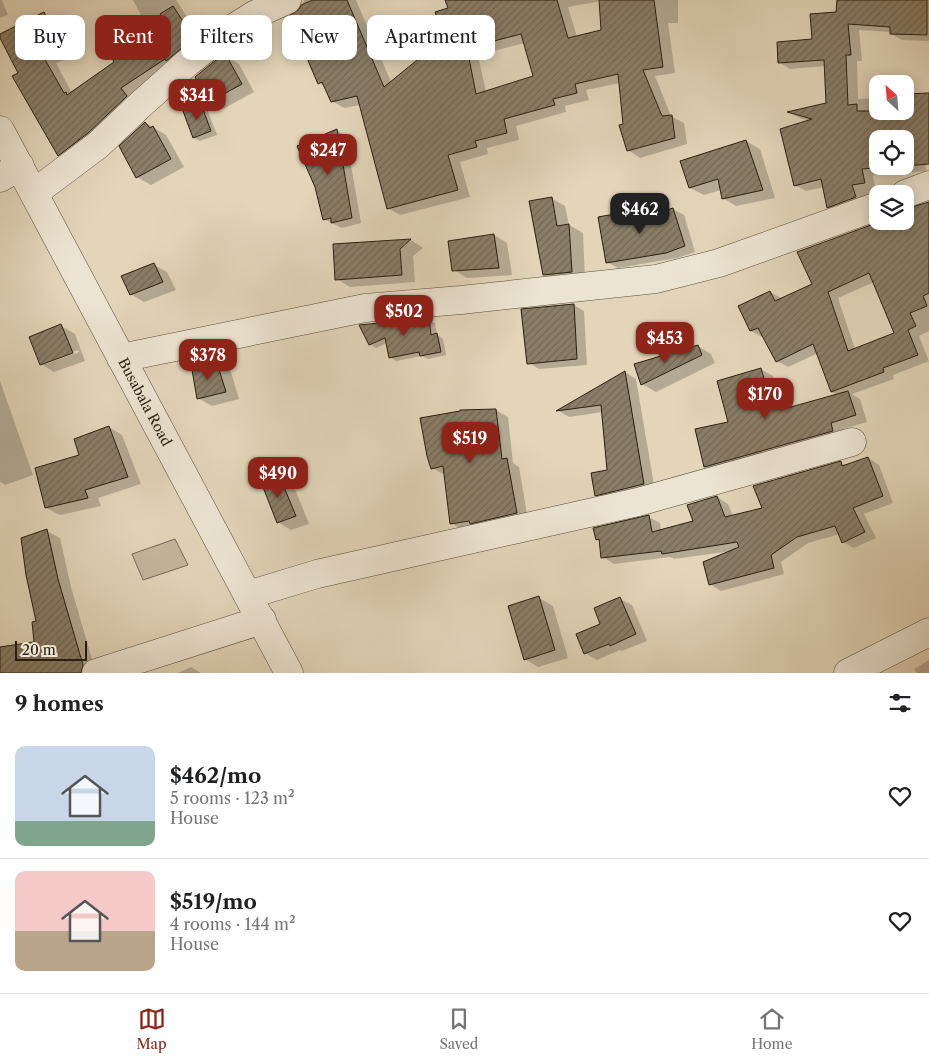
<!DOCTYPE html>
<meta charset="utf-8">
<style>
body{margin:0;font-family:"Libre Caslon Text",serif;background:#f2f2f2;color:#202124;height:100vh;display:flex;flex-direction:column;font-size:19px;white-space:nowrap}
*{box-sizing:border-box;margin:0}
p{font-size:16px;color:#757577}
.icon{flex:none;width:28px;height:28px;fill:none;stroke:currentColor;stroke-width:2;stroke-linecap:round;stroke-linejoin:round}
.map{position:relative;height:673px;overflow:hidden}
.panel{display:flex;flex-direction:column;background:#fff;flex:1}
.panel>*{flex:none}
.hud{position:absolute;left:15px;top:15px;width:500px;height:45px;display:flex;gap:10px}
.needle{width:32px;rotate:334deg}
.buttons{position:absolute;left:869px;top:75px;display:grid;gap:10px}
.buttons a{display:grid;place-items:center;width:45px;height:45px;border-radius:10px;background:#fff;box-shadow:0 2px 12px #0003;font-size:25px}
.scale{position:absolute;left:15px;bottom:12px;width:72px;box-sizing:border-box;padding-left:5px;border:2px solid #2a1f10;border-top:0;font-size:14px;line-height:18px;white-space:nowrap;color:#2a1f10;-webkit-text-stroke:4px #ece4d2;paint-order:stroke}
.price{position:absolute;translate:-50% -42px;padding:0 11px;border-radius:10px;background:#8f2418;color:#fff;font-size:16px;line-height:32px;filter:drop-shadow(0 1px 2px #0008)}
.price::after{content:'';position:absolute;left:50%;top:30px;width:15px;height:11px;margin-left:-8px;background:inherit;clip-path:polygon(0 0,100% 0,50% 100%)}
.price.current{background:#222;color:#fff}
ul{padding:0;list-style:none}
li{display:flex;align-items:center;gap:15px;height:125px;padding:0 15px}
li+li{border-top:1px solid #e0e0e0}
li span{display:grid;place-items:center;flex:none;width:140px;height:100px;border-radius:10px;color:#555}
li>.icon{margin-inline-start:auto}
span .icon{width:60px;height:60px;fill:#fffc;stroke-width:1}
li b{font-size:21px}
h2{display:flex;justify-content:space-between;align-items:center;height:60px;padding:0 15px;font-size:21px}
.pill{padding:0 18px;border-radius:10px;background:#fff;box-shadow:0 2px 12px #0003;font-size:18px;line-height:45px}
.pill.current{background:#8f2418;color:#fff}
.tabs{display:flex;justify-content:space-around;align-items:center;height:70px;border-top:1px solid #e0e0e0;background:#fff;font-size:14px;color:#757577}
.tabs a{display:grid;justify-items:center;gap:2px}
.tabs .current{color:#8f2418}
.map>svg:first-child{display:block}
.green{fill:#c3b69c;stroke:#766a56}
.shadow{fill:#0003;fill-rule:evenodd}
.building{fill:url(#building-hatch);stroke:#2a1f10;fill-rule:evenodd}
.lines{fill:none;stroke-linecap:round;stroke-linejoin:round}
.minor-casing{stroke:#584c3a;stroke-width:29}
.minor{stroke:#ece4d2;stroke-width:28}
.labels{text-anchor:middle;stroke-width:4.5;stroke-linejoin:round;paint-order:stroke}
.street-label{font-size:14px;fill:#2a1f10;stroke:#ece4d2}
</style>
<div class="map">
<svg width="929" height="673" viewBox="0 0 929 673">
<defs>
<pattern id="building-hatch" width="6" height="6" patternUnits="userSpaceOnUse" patternTransform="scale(1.25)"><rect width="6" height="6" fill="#8a7e68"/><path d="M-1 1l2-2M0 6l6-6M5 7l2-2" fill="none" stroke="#716754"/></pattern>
</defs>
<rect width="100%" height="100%" fill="#e2d5b9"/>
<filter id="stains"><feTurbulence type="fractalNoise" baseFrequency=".004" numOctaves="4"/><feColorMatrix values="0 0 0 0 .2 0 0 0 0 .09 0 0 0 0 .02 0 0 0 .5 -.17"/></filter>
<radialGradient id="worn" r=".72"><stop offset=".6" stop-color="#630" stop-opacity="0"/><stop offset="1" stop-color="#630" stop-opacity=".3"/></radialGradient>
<polygon class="green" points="175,539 188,565 143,580 132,554"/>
<g class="shadow">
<polygon points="0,0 2,0 8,15 0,18"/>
<polygon points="133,0 176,0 206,46 72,162 58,155 0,35 44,14 58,22 75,56 56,63 72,93 152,36"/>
<path d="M 304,0 L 356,0 L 391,82 L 450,50 L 449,9 L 455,0 L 678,0 L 678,23 L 668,23 L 675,73 L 655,76 L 671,116 L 684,123 L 687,144 L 640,158 L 628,150 L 620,83 L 586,90 L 589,100 L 565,106 L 566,112 L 516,126 L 519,140 L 487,148 L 488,154 L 460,162 L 470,197 L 400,215 L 388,208 L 361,105 L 344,108 L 332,101 L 326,87 L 319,83 L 301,9 ZM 601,1 L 602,31 L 577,37 L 568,7 ZM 525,43 L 535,77 L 486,92 L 478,55 Z"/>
<path d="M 880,0 L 929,0 L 929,41 L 902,40 L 891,34 L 891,32 L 859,30 L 862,61 L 857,61 L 858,99 L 878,98 L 878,111 L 905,111 L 905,96 L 929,94 L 929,156 L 925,157 L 926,171 L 873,175 L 877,200 L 839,213 L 828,207 L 824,187 L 806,191 L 795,185 L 810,121 L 800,118 L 791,113 L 827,104 L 826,66 L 790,69 L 779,62 L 813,40 L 879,9 ZM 878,139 L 905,139 L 905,166 L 878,166 Z"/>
<polygon points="226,56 239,64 254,92 223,109 210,101"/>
<polygon points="201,106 207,109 217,135 200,141 194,138"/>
<polygon points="146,123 166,135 184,167 151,185 137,177"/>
<polygon points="336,130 346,136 361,223 342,228 324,219"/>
<polygon points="746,141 760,149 775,198 736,206 723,198 721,190 704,195 690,188"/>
<polygon points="551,198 565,206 569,225 583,233 585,280 558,282 544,275"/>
<path d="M 929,203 L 929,331 L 919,336 L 929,361 L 893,375 L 894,379 L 852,394 L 860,399 L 867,422 L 843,429 L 845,438 L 717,474 L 705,467 L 760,369 L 773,376 L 782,409 L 784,410 L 838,395 L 832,392 L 818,353 L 788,367 L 777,361 L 764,336 L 762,337 L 751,331 L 740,306 L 770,292 L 781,298 L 813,284 L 905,221 L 905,210 ZM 874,282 L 896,334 L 855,349 L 838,298 Z"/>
<polygon points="673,209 684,215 695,252 677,258 618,268 607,262 626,213 636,218 656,215"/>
<polygon points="494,235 507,243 512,275 467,278 454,270"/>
<polygon points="411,240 423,248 413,256 415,282 350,287 337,279 334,245"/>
<polygon points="154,265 167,272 176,290 144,302 131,294"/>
<polygon points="574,305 584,311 587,365 539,369 529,363"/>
<polygon points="428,320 435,323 437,335 443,339 446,355 428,359 422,356 396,361 390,357 387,343 376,348 370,344"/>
<path d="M 61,326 L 75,334 L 85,361 L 54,372 L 41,364 ZM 78,350 L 79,352 L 48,363 L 48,361 Z"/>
<polygon points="698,346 711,354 715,363 656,392 642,384"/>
<polygon points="217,364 231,372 239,399 212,406 198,398"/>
<polygon points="625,372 636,379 655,491 608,502 596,495 609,471 603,412 569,417 559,411"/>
<polygon points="0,381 33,475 5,485 0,482"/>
<polygon points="496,410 508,417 513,463 519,467 528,520 463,530 451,523 445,475 432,468"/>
<polygon points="109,427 122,435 141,484 98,498 101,506 60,515 46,508 81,456"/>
<polygon points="868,458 879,465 893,503 864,514 876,538 854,548 843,542 840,534 808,543 781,562 784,574 721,591 710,584 732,551 674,559 670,557 614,564 603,557 600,541 597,539 649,517 660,523 661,531 694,522 717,497 728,504 733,516 764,509 841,463 847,466"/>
<polygon points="279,476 293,484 309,524 291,530 278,522"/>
<polygon points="47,531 60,538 71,587 96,673 0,673 0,648 36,643"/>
<polygon points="539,598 553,606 568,658 538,667 525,659"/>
<polygon points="620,599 632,605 647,641 622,651 620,650 597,660 585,653 602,625"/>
<polygon points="929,660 929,673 917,673 914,669"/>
<polygon points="191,667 201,673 178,673"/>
</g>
<g class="building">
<path d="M 313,0 L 347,0 L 384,87 L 433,47 L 448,48 L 435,12 L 448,8 L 445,0 L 557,0 L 568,38 L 601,30 L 599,0 L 654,0 L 663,67 L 643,70 L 662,116 L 672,115 L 675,138 L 627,151 L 619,125 L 623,124 L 618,74 L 575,84 L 577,93 L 553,99 L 555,105 L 504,119 L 507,133 L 475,141 L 477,147 L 448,155 L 458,190 L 387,209 L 357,96 L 331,102 L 322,82 L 318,84 L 289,16 L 299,9 L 301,5 ZM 521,34 L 533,76 L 476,94 L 467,48 Z"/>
<polygon points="837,0 927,0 927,35 890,34 890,27 848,24 851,55 846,55 848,105 857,104 857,111 905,111 905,94 929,93 929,164 905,166 905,139 878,139 878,166 902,166 862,169 865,183 852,185 856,197 827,208 821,179 794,186 780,129 812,119 787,112 826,103 824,60 778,63 777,42 812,39 810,14 836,12"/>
<polygon points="173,6 194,38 166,61 165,59 121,88 127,96 88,133 58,156 12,76 18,73 0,38 0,34 44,12 62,48 43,56 64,93 66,92 67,95 114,62 113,60 150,36 146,30 163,19 160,14"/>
<polygon points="226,55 242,84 209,102 195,77 216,60"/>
<polygon points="201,104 211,131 193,138 183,111"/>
<polygon points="145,122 150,128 153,126 171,159 136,178 119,146"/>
<polygon points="337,129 352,218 331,223 331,218 323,220 315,187 297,146"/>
<polygon points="746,140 763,190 722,199 718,179 689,188 680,161"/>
<polygon points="552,197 557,226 569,224 572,272 543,275 529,201"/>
<path d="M 929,202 L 929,293 L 923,296 L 927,306 L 910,313 L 916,326 L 908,330 L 918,355 L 883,368 L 884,372 L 831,392 L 813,344 L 776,362 L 758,328 L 750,331 L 738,306 L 770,291 L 775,301 L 812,284 L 797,252 L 882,221 L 905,221 L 905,209 ZM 869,273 L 894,333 L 848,351 L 828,292 Z"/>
<polygon points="673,208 685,246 666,253 606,263 598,217 626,212 628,218 655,214"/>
<polygon points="494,234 499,268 452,271 448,241"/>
<polygon points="411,239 400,249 402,275 335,280 333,244"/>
<polygon points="154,263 163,282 130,295 121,276"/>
<polygon points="574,304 577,359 527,364 521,309"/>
<polygon points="429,318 431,335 437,333 441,352 420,356 419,352 389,358 385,338 369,345 359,325"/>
<polygon points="61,324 73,353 40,365 29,337"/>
<polygon points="698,345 702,355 641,385 634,364"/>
<polygon points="217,363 226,392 197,399 192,370"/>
<polygon points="761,368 772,407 779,406 780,410 848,391 856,415 831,423 833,431 704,467 695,429 728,422 717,381"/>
<polygon points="625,371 644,484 595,496 591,473 607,470 601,405 556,411"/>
<polygon points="496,409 502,459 507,458 517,513 470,524 469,521 450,524 443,466 431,469 427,456 420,418 460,411 460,410"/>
<polygon points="109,426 128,477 85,490 88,498 45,508 35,468 79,455 74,439"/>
<polygon points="868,457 883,496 853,508 865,532 842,543 835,526 797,537 771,555 774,568 709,585 703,562 739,547 737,542 662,554 661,551 601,558 599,539 596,540 593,528 649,515 652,532 693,521 687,505 717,496 725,517 762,508 753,486 841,461 842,466"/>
<polygon points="279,475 296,516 277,523 261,482"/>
<polygon points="47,529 58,579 83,665 81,673 0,673 0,647 34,642 32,622 36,621 26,575 21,538"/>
<polygon points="539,596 555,650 524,660 508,606"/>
<polygon points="620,597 636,634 610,646 609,644 584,654 576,634 600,624 594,608"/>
</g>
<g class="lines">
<defs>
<g id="minor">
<polyline points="0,130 289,673"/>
<polyline points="0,178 20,166"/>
<polyline points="34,193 98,145 139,106 187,63 224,34 254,15 287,0"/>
<polyline points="905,194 929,185"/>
<polyline points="121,358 365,308 461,300 656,279 719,263 878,206"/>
<polyline points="248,595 317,574 638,502 852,442"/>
<polyline points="96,673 262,620"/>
<polyline points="848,673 929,632"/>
</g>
</defs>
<use href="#minor" class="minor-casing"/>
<use href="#minor" class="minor"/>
</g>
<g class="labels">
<g class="street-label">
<text transform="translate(145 402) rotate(62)" y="5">Busabala Road</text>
</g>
</g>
<rect width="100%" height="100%" filter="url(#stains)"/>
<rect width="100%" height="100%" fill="url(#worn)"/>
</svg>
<div class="buttons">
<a><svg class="needle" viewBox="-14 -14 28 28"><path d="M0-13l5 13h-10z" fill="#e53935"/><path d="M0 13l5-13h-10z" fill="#757577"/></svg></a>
<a><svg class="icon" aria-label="locate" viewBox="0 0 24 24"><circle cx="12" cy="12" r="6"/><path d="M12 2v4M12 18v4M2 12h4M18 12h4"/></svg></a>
<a><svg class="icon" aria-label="layers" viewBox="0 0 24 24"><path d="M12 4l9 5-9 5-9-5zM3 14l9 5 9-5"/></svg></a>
</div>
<div class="scale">20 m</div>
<b class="price" style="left:197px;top:121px">$341</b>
<b class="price" style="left:328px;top:176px">$247</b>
<b class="price current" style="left:640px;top:235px">$462</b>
<b class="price" style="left:404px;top:337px">$502</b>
<b class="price" style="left:665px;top:364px">$453</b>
<b class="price" style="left:208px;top:381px">$378</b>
<b class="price" style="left:765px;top:420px">$170</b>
<b class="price" style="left:470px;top:464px">$519</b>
<b class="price" style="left:278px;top:499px">$490</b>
<div class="hud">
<a class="pill">Buy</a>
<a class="pill current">Rent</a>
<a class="pill">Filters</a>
<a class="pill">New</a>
<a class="pill">Apartment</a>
</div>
</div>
<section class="panel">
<h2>9 homes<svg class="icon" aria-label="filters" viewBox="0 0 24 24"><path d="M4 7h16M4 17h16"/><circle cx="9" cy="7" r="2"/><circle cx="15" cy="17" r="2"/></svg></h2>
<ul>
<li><span style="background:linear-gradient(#c9d6e8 75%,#7fa58c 0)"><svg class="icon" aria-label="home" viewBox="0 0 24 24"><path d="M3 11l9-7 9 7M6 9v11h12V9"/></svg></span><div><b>$462/mo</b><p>5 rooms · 123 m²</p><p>House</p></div><svg class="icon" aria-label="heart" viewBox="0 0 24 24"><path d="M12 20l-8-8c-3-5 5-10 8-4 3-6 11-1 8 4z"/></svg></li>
<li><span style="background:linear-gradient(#f6c9c9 60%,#b9a48a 0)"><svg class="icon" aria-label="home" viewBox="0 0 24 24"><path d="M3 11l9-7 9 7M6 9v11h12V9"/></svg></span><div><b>$519/mo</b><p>4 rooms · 144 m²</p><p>House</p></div><svg class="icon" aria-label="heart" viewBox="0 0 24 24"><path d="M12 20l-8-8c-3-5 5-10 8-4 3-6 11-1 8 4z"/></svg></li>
</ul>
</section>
<nav class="tabs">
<a class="current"><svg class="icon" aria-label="map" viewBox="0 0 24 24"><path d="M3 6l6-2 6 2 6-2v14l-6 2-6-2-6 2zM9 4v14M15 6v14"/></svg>Map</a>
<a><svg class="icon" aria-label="saved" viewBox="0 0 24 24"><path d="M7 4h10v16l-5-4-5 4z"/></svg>Saved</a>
<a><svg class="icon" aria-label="home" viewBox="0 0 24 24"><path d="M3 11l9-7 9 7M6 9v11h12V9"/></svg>Home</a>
</nav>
